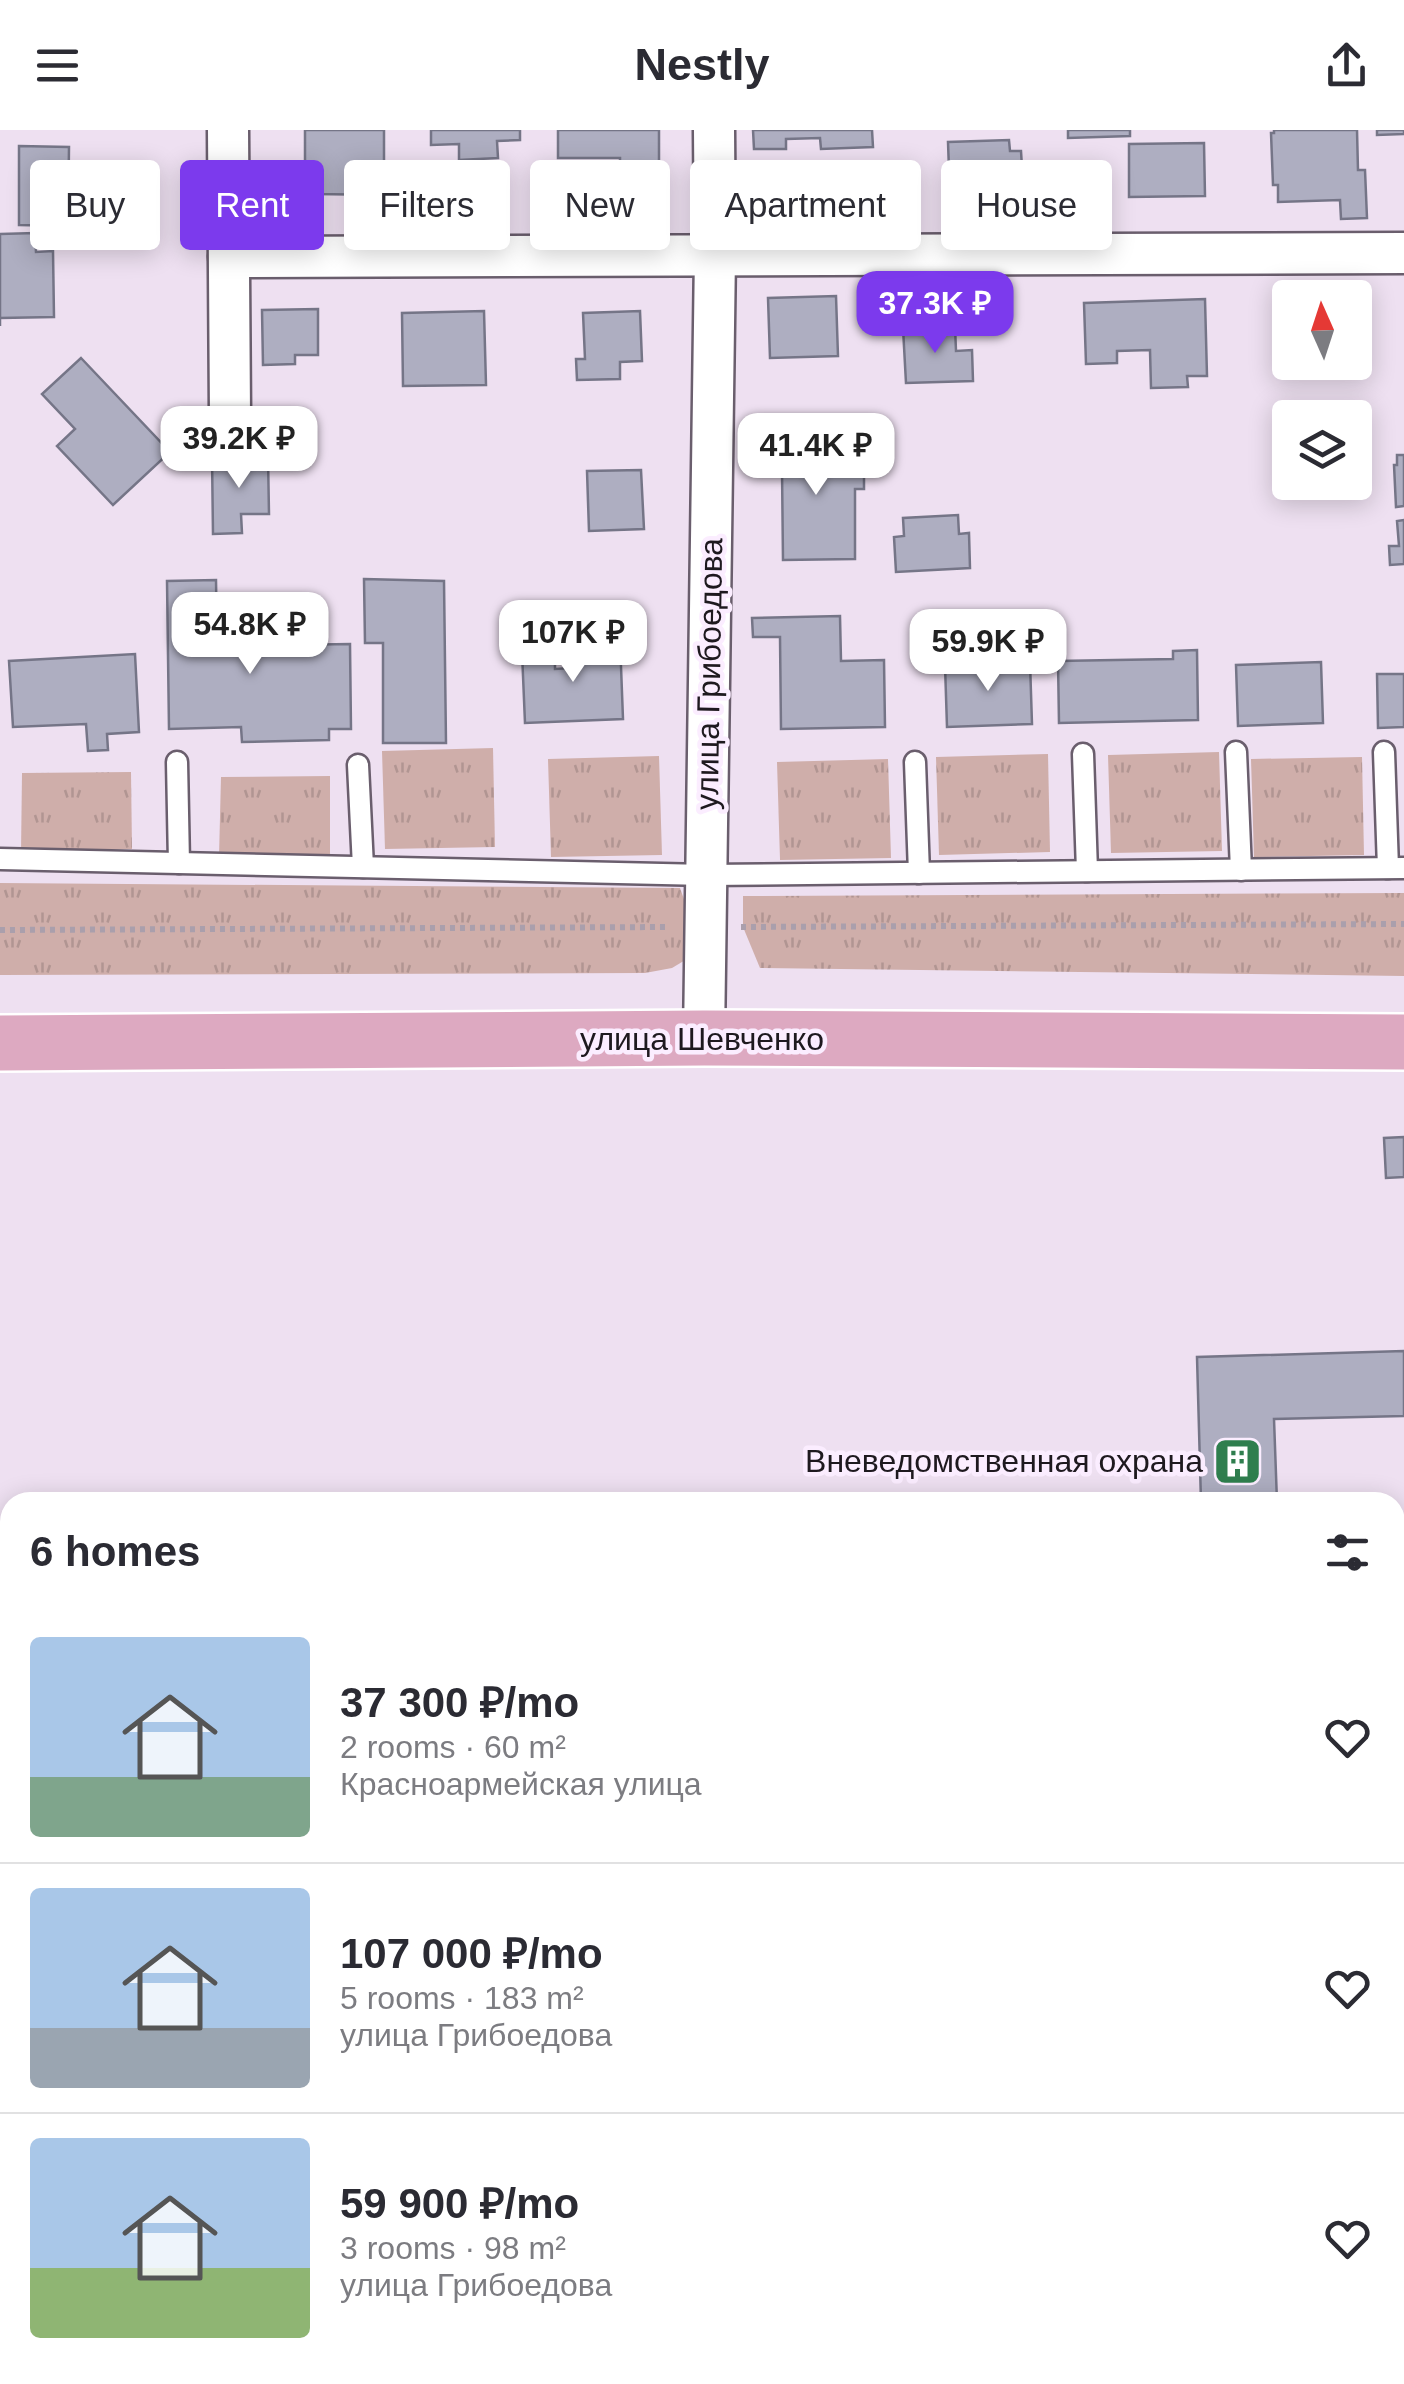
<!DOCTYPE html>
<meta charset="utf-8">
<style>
body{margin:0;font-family:Helvetica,sans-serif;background:#f2f2f3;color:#2b2b33;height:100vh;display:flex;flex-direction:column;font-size:38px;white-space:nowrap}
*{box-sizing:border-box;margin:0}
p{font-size:32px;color:#7c7c81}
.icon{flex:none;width:55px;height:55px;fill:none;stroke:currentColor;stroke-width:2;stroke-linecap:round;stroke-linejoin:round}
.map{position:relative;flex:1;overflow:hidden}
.details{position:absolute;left:0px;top:1362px;width:1405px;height:892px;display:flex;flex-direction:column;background:#fff;border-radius:30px 30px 0 0;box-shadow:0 5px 25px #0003}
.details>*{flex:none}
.guide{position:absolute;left:30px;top:30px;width:1345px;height:90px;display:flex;gap:20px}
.needle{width:65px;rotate:357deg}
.fabs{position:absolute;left:1272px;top:150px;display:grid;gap:20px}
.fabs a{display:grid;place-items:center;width:100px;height:100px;border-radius:10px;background:#fff;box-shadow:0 5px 25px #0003;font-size:50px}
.price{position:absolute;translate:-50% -85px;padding:0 22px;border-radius:20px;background:#fff;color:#222;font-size:32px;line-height:65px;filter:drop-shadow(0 2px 5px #0008)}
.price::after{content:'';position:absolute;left:50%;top:60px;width:30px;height:22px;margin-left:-15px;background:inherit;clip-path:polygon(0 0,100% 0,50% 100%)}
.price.on{background:#7c3aed;color:#fff}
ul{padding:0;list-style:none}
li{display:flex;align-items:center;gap:30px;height:250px;padding:0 30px}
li+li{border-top:2px solid #e1e1e2}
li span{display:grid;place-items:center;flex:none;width:280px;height:200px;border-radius:10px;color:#555}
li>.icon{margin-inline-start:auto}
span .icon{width:120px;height:120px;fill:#fffc;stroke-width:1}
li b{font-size:42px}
h2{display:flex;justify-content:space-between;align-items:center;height:120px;padding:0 30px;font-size:42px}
.tag{padding:0 35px;border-radius:10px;background:#fff;box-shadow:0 5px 25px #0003;font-size:35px;line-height:90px}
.tag.on{background:#7c3aed;color:#fff}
header{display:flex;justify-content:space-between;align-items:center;height:130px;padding:0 30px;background:#fff;font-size:45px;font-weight:700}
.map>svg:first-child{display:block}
.grass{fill:url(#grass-tufts)}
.building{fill:#aeaec1;stroke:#757587;stroke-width:2.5}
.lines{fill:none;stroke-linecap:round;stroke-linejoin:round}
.service-casing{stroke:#6a5e6d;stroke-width:25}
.minor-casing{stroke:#6a5e6d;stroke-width:45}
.primary-casing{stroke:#fff;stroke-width:60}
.path{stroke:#aa9fac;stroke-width:6;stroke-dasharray:5 5;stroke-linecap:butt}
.service{stroke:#fff;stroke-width:20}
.minor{stroke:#fff;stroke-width:40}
.primary{stroke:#dda9c1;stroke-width:55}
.labels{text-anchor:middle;stroke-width:9;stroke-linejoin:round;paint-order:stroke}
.street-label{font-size:32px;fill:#1e191f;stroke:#fbedff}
.poi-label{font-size:32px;fill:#1e191f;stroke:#fbedff;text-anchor:end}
</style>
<header><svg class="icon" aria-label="menu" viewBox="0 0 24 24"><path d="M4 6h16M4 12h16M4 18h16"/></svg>Nestly<svg class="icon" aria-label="share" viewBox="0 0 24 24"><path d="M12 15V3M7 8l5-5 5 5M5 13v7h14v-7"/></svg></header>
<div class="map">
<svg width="1404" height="2254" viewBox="0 0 1404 2254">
<defs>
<pattern id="grass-tufts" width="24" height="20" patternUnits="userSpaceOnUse" patternTransform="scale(2.5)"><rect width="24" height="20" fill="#cfaeaa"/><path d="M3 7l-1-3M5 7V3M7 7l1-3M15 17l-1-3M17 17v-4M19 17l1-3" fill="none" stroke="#b19592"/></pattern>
</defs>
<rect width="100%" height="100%" fill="#eee0f1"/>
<g class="grass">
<polygon points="493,618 495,717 385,719 382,621"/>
<polygon points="1219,622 1222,721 1111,723 1108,625"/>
<polygon points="1048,624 1050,722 939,725 936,627"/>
<polygon points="659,626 662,725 551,727 548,629"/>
<polygon points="1362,627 1364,725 1254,727 1251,629"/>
<polygon points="888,629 891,728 780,730 777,632"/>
<polygon points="131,642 132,719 21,723 22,643"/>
<polygon points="330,646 330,724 219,727 221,647"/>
<polygon points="0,753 680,758 694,797 687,829 672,838 645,843 0,845"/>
<polygon points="1404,763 1404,846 760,838 743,797 743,766"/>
</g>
<g class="building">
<polygon points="305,0 384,0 384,65 316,64 317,33 305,33"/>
<polygon points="431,0 520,0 520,10 497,11 498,28 459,30 459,14 431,15"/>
<polygon points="558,0 659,0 659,58 620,58 620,28 558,28"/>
<polygon points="753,0 872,0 873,17 821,19 820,8 786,9 786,19 754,19"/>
<polygon points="1068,0 1130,0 1130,6 1068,8"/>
<polygon points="1274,0 1357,0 1358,40 1365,40 1367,88 1341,89 1340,70 1278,72 1278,55 1273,55 1271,3 1274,3"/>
<polygon points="1377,0 1404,0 1404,4 1377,5"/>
<polygon points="1009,10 1010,21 1021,21 1023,54 1011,55 1011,66 950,68 948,12"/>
<polygon points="1204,13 1205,66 1129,67 1129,14"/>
<polygon points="19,16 69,17 68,96 19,95"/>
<polygon points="35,103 36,122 53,121 54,187 0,188 0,196 0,104"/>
<polygon points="836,166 838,226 770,228 768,168"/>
<polygon points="1205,169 1207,246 1187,246 1188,257 1151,258 1150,220 1117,221 1117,233 1086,234 1084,173"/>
<polygon points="318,179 318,225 295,225 295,234 263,235 262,180"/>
<polygon points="484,181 486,255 403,256 402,183"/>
<polygon points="640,181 642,231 620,232 620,249 577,250 576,229 585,229 583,183"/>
<polygon points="955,196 956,221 972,220 973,251 906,253 903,198"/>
<polygon points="81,228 170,322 113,375 57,316 75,299 42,264"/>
<polygon points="770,306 837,306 837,333 864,333 864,359 855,359 855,429 783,430 782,340 771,341"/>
<polygon points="1397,325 1404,325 1404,376 1396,377 1394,335 1397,335"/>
<polygon points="268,326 269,384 241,384 242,403 213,404 212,327"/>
<polygon points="641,340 644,399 589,401 587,341"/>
<polygon points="958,385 959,404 969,403 970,438 896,442 894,407 904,406 903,388"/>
<polygon points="1404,390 1404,434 1390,435 1389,416 1399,416 1397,391"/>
<polygon points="364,449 444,451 446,613 383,613 383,513 365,513"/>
<polygon points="216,450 217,516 350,514 351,599 329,599 329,610 242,612 241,597 169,599 167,451"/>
<polygon points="840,486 841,531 884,530 885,597 781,599 780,507 753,507 752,488"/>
<polygon points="620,510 623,589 525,593 522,522 532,522 532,511 542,511 543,521 555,520 555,539 572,538 572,520 593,519 593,511"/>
<polygon points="1197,520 1198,590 1059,593 1058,531 1173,529 1173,521"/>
<polygon points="135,524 139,602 107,604 108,620 88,621 86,594 13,597 9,531"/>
<polygon points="1030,532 1032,594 947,597 945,535"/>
<polygon points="1321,532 1323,593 1238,596 1236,535"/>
<polygon points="1377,544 1404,544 1404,597 1378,598"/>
<polygon points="1404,1007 1404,1047 1386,1048 1384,1008"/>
<polygon points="1404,1221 1404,1286 1274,1289 1277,1372 1201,1372 1197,1227"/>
<rect x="0" y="1481" width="10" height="78"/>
<rect x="1395" y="1876" width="9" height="49"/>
<polygon points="10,1884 10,1971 0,1972 0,1885"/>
<polygon points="1395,2014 1404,2014 1404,2254 1243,2254 1243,2246 1395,2245"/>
<rect x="360" y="2245" width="203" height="9"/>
<rect x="738" y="2245" width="97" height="9"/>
</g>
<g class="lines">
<defs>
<g id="service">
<polyline points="1236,622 1241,740"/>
<polyline points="1384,622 1388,738"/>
<polyline points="1083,624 1087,741"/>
<polyline points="177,632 179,733"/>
<polyline points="915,632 919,743"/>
<polyline points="358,635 363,737"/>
<polyline points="0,729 706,745 1404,738"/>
<polyline points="0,1678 10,1688"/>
<polyline points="668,2254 669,2245"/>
</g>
<g id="minor">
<polyline points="228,0 230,285"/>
<polyline points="229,127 1404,123"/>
<polyline points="704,908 715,124 714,0"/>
</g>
<polyline id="primary" points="0,913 704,908 1404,912"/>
</defs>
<use href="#service" class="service-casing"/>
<use href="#minor" class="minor-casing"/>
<use href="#primary" class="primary-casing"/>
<g class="path">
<polyline points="741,797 1404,794"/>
<polyline points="0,800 669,797"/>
</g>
<use href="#service" class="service"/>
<use href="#minor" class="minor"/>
<use href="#primary" class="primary"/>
</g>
<defs>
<symbol id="building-square" viewBox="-11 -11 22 22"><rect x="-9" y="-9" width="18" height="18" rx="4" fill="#2f7e4e" stroke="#fbedff"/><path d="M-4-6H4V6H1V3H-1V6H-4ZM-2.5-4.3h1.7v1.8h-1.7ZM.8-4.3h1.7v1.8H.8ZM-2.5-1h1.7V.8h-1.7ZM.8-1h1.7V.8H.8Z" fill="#fff"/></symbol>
</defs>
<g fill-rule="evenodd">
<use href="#building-square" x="1210" y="1304" width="55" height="55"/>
</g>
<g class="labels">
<g class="street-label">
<text transform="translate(709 544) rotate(-89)" y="11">улица Грибоедова</text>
<text x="702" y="920">улица Шевченко</text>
</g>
<g class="poi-label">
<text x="1203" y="1342">Вневедомственная охрана</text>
</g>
</g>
</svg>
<div class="fabs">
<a><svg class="needle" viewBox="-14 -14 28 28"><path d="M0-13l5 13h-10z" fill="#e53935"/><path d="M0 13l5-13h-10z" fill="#7c7c81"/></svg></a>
<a><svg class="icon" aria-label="layers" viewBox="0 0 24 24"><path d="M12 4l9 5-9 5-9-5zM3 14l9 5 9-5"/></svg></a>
</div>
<b class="price on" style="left:935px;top:226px">37.3K ₽</b>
<b class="price" style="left:239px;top:361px">39.2K ₽</b>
<b class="price" style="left:816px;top:368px">41.4K ₽</b>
<b class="price" style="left:250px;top:547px">54.8K ₽</b>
<b class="price" style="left:573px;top:555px">107K ₽</b>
<b class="price" style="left:988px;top:564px">59.9K ₽</b>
<div class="guide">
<a class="tag">Buy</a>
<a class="tag on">Rent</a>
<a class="tag">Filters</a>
<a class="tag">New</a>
<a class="tag">Apartment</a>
<a class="tag">House</a>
</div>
<section class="details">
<h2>6 homes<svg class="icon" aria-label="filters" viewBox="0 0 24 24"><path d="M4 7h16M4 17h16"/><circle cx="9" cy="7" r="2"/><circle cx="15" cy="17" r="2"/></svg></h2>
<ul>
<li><span style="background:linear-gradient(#a9c7e8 70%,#7fa58c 0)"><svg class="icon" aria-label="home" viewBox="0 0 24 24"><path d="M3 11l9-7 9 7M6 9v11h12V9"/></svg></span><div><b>37 300 ₽/mo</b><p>2 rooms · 60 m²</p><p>Красноармейская улица</p></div><svg class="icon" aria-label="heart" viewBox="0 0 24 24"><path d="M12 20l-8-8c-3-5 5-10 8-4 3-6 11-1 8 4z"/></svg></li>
<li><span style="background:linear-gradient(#a9c7e8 70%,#9aa5b1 0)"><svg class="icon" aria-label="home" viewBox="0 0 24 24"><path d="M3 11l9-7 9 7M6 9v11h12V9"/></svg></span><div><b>107 000 ₽/mo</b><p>5 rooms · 183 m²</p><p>улица Грибоедова</p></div><svg class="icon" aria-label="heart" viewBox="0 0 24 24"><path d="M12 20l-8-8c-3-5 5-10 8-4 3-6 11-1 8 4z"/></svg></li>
<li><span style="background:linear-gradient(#a9c7e8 65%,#8fb573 0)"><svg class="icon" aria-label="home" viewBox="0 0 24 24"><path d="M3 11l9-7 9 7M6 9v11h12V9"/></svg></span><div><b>59 900 ₽/mo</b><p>3 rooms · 98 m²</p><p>улица Грибоедова</p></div><svg class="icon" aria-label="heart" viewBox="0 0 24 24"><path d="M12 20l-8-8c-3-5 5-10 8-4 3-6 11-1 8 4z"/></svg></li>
</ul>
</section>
</div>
